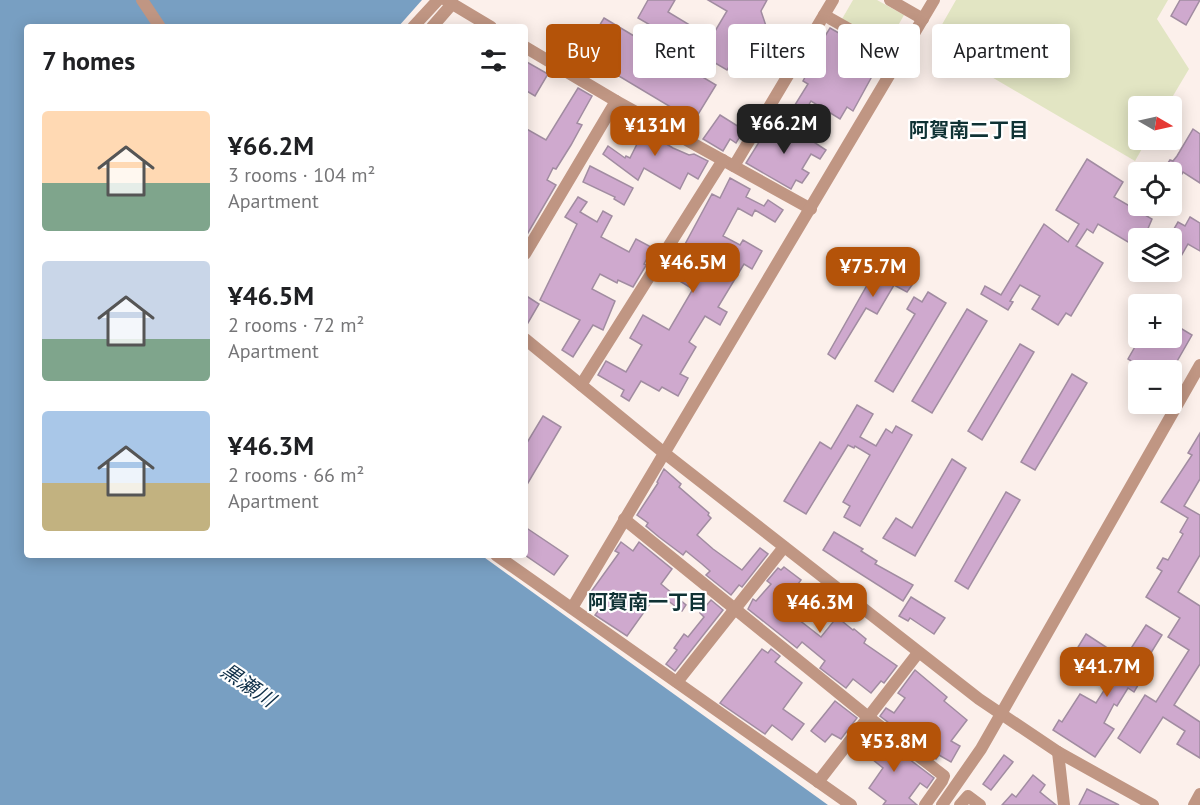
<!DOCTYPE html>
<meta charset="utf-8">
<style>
body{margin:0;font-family:"PT Sans","Noto Sans JP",sans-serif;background:#f2f2f2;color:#202124;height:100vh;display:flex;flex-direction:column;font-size:22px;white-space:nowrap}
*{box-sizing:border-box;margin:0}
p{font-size:20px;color:#757577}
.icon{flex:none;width:33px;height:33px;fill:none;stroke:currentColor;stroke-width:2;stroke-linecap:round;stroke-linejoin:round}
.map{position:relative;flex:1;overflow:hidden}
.sheet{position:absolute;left:24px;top:24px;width:504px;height:534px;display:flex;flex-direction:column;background:#fff;border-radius:6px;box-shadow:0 3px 15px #0003}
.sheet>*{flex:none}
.guide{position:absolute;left:546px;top:24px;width:564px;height:54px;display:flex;gap:12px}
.needle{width:39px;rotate:99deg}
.buttons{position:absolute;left:1128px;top:96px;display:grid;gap:12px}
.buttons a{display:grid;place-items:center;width:54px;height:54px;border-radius:6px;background:#fff;box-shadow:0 3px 15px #0003;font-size:30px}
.price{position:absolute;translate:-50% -51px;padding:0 14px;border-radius:12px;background:#b45309;color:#fff;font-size:20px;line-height:39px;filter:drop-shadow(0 2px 3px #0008)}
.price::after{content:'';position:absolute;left:50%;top:36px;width:18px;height:14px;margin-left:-9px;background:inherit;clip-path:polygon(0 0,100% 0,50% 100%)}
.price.on{background:#222;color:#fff}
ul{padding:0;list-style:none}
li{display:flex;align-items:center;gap:18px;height:150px;padding:0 18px}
li span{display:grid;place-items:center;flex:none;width:168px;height:120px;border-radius:6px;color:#555}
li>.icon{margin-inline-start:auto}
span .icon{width:72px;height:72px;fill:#fffc;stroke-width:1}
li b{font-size:26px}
h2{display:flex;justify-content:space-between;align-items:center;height:72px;padding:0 18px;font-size:26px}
.pill{padding:0 21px;border-radius:6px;background:#fff;box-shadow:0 3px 15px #0003;font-size:21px;line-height:54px}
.pill.on{background:#b45309;color:#fff}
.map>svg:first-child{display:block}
.green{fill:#e2e5c3}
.water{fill:#789fc2}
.building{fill:#cfa9ce;stroke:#a18ca1;stroke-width:1.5}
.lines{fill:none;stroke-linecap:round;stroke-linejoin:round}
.minor{stroke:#c09683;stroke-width:12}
.labels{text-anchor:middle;stroke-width:4.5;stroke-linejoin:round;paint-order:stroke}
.neighbourhood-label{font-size:20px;font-weight:bold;fill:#0f3234;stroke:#fff}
.water-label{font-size:20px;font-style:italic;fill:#0e2e47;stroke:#fff}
</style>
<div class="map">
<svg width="1200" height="805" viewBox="0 0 1200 805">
<rect width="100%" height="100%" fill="#fcf0eb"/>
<g class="green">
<polygon points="853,0 877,0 904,15 887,45 842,19"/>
<polygon points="956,0 1168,0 1157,19 1189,69 1167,106 1138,106 1138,140 1147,140 1135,161 932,42"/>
</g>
<polygon class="water" points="0,0 422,0 398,27 27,27 27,555 481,555 828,805 0,805"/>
<g class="building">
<polygon points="648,0 675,0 668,12 711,38 727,11 708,0 767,0 761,11 766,26 761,34 746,37 727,70 638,18"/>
<polygon points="1180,0 1200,0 1186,25 1171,16"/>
<polygon points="604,18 716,85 694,121 582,54"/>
<polygon points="830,28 853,41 846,54 861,64 869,50 882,58 853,111 847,107 840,119 811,101 803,115 793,108 808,84 803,81 818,53 815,52"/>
<polygon points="525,61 548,74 535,96 525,90"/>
<polygon points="578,88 592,96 577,123 582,125 571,145 556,169 553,168 547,180 556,185 525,238 525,128 546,140"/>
<polygon points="622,114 640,124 638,127 673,148 689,155 694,154 708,161 698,179 688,173 680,189 644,168 638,180 603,154 608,146 625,158 626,156 630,158 638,142 615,127"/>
<polygon points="720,115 744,130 736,143 730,139 723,151 703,139"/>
<polygon points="771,123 782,130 785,123 826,150 820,159 811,154 802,169 809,173 802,183 796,180 791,189 746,163"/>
<polygon points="1193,129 1200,134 1200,183 1183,172 1172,191 1172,172 1162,172 1170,160 1173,161 1177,156"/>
<polygon points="1087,159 1123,182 1114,197 1152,219 1144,238 1138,238 1138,248 1098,224 1093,233 1087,229 1076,246 1103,263 1071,316 1066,313 1058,325 1032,309 1040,296 1020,285 1010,301 1013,302 1008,310 981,294 985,286 1001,295 1044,224 1068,242 1079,224 1056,210"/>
<polygon points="590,166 633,188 624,205 614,199 615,197 583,182"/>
<polygon points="730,178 750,189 746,197 764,206 768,200 783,210 775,222 755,210 752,216 738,208 723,236 740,245 743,240 762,251 752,269 744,264 718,307 727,312 720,325 705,316 689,342 696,347 680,374 688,378 678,396 662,387 659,391 641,381 629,401 621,396 624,390 598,375 606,361 626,372 642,345 630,338 643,315 669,330 693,289 663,271 680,244 684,246 712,194 720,198"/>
<polygon points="578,197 587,202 580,212 597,222 603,211 612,216 601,237 629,252 636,239 653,248 644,264 647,265 645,267 633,287 618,280 617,283 600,274 592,289 615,301 603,330 593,325 573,357 562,350 580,320 540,300 577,224 565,217"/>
<polygon points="1190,217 1200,223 1200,251 1188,244 1172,272 1172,249 1178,238 1171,234 1178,222 1185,226"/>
<polygon points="883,257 911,273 906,282 912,285 907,292 894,285 877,314 866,308 835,359 828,354"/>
<polygon points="928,292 946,303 893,392 875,381 915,314 907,309 914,297 922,302"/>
<polygon points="528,297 539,304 525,328 525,303"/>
<polygon points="967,309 987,321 932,413 912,401"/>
<polygon points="1172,323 1192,335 1172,370 1146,370 1128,359 1140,338 1172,338"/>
<polygon points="1020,344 1034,352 982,440 968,431"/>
<polygon points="1072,374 1087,383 1035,470 1021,462"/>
<polygon points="857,405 873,414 860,437 876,446 886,429 892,433 896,426 912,435 860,526 844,517 850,506 843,502 870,455 855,446 854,448 848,445 806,514 784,501 820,442 831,449"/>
<polygon points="543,416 561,427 525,488 525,446"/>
<polygon points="1200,433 1200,479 1184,506 1200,515 1200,555 1178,592 1200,606 1200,664 1174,705 1200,722 1200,758 1177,744 1185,731 1163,717 1140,753 1118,738 1145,695 1156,702 1189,650 1168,637 1180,618 1146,597 1162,571 1157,568 1163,558 1168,560 1183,534 1180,532 1188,518 1161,502 1192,455 1188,453"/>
<polygon points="952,459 966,468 915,556 883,538 896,518 912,528"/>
<polygon points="664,469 681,484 679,487 709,513 708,515 711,518 697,535 713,549 742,570 760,548 768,554 742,587 739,585 731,595 706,575 710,571 702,564 686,551 683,555 659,537 646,526 648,523 637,515 658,483 657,482"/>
<polygon points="1006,492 1020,500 968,589 955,581"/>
<polygon points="525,527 568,556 554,575 525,555"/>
<polygon points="834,532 863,549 861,551 877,561 875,564 913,585 903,601 823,550"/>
<polygon points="621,542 633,551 639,542 672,569 661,584 686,605 682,611 664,598 660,603 654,598 627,636 595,615 602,606 588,596 619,553 615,551"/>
<polygon points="784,567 801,580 798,584 815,597 798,619 821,637 837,617 853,630 854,629 866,639 864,643 897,666 884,683 881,681 871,693 853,679 846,688 820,668 825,661 802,642 797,648 748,609 753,599 756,601 771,584 767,581 778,568 781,570"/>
<polygon points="911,597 945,618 934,634 910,618 908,621 899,616"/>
<polygon points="711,600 723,610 675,671 666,664 677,650 674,648 684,634 688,637 704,617 700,613"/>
<polygon points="1146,625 1162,635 1144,664 1149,667 1134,692 1128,688 1117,706 1114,704 1104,723 1114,729 1095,757 1053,730 1059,720 1062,722 1080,694 1096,703"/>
<polygon points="1086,634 1109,649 1087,684 1064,670"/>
<polygon points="762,649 768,653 771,649 780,656 775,662 802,683 783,709 804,724 792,740 772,725 765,734 720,703"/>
<polygon points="915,670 947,697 944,701 967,720 951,741 960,746 951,762 939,755 936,759 880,716 886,708 894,713 905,698 898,693"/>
<polygon points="835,701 857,718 841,739 832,734 825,742 811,731"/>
<polygon points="868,731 902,759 905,756 934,778 927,788 920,783 909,798 917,805 883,805 886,801 869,788 883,768 856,746"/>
<polygon points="1004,755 1013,762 991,790 983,784"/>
<polygon points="1033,775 1045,785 1040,792 1056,805 1002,805 1012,794 1016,797"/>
<polygon points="1087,789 1119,805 1079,805"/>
</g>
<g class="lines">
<g class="minor">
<polyline points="142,0 160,27"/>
<polyline points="446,0 491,27"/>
<polyline points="890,0 923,19"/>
<polyline points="824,15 900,58"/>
<polyline points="413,27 438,0"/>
<polyline points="432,27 452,4"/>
<polyline points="525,47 616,101 811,209"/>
<polyline points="734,166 833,0"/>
<polyline points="525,254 616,101"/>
<polyline points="525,339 663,452 979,699 1058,752 1153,805"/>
<polyline points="581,385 723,160"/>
<polyline points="624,519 867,716 944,776 942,781 925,805"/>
<polyline points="496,555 851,805"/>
<path d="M 572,608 C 692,405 815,203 934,0"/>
<polyline points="677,682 784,547"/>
<polyline points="1058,752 1064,805"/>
<polyline points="818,782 918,653"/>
<polyline points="942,805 981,749 1200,365"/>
<polyline points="960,805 968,796 980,805"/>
<polyline points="1194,805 1200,794"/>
</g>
</g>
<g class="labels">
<g class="neighbourhood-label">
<text x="969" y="137">阿賀南二丁目</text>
<text x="648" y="609">阿賀南一丁目</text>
</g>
<g class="water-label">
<text transform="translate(248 685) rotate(34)" y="7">黒瀬川</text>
</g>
</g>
</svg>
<div class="buttons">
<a><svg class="needle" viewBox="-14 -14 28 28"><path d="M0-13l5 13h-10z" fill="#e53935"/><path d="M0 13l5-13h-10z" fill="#757577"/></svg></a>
<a><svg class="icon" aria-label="locate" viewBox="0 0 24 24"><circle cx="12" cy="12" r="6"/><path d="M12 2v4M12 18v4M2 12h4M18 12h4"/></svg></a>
<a><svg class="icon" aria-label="layers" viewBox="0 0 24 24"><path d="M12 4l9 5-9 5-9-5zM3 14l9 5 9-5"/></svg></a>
<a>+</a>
<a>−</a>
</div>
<b class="price on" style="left:784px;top:155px">¥66.2M</b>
<b class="price" style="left:655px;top:157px">¥131M</b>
<b class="price" style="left:693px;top:294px">¥46.5M</b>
<b class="price" style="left:873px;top:298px">¥75.7M</b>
<b class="price" style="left:820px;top:634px">¥46.3M</b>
<b class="price" style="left:1107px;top:698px">¥41.7M</b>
<b class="price" style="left:894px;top:773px">¥53.8M</b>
<div class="guide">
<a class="pill on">Buy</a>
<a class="pill">Rent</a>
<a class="pill">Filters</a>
<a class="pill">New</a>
<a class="pill">Apartment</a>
</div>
<section class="sheet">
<h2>7 homes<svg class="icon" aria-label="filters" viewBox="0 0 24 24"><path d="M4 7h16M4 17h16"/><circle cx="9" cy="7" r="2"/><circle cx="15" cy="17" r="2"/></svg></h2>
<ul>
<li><span style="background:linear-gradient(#ffd9b3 60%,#7fa58c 0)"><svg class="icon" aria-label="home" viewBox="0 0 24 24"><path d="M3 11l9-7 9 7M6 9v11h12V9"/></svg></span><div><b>¥66.2M</b><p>3 rooms · 104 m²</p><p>Apartment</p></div></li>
<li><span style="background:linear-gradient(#c9d6e8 65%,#7fa58c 0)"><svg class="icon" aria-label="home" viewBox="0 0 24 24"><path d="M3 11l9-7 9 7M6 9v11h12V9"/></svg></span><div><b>¥46.5M</b><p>2 rooms · 72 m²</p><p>Apartment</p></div></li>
<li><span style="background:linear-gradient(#a9c7e8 60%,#c2b280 0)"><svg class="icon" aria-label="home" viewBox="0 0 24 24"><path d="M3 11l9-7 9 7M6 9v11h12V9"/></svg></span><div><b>¥46.3M</b><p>2 rooms · 66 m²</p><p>Apartment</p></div></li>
</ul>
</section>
</div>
